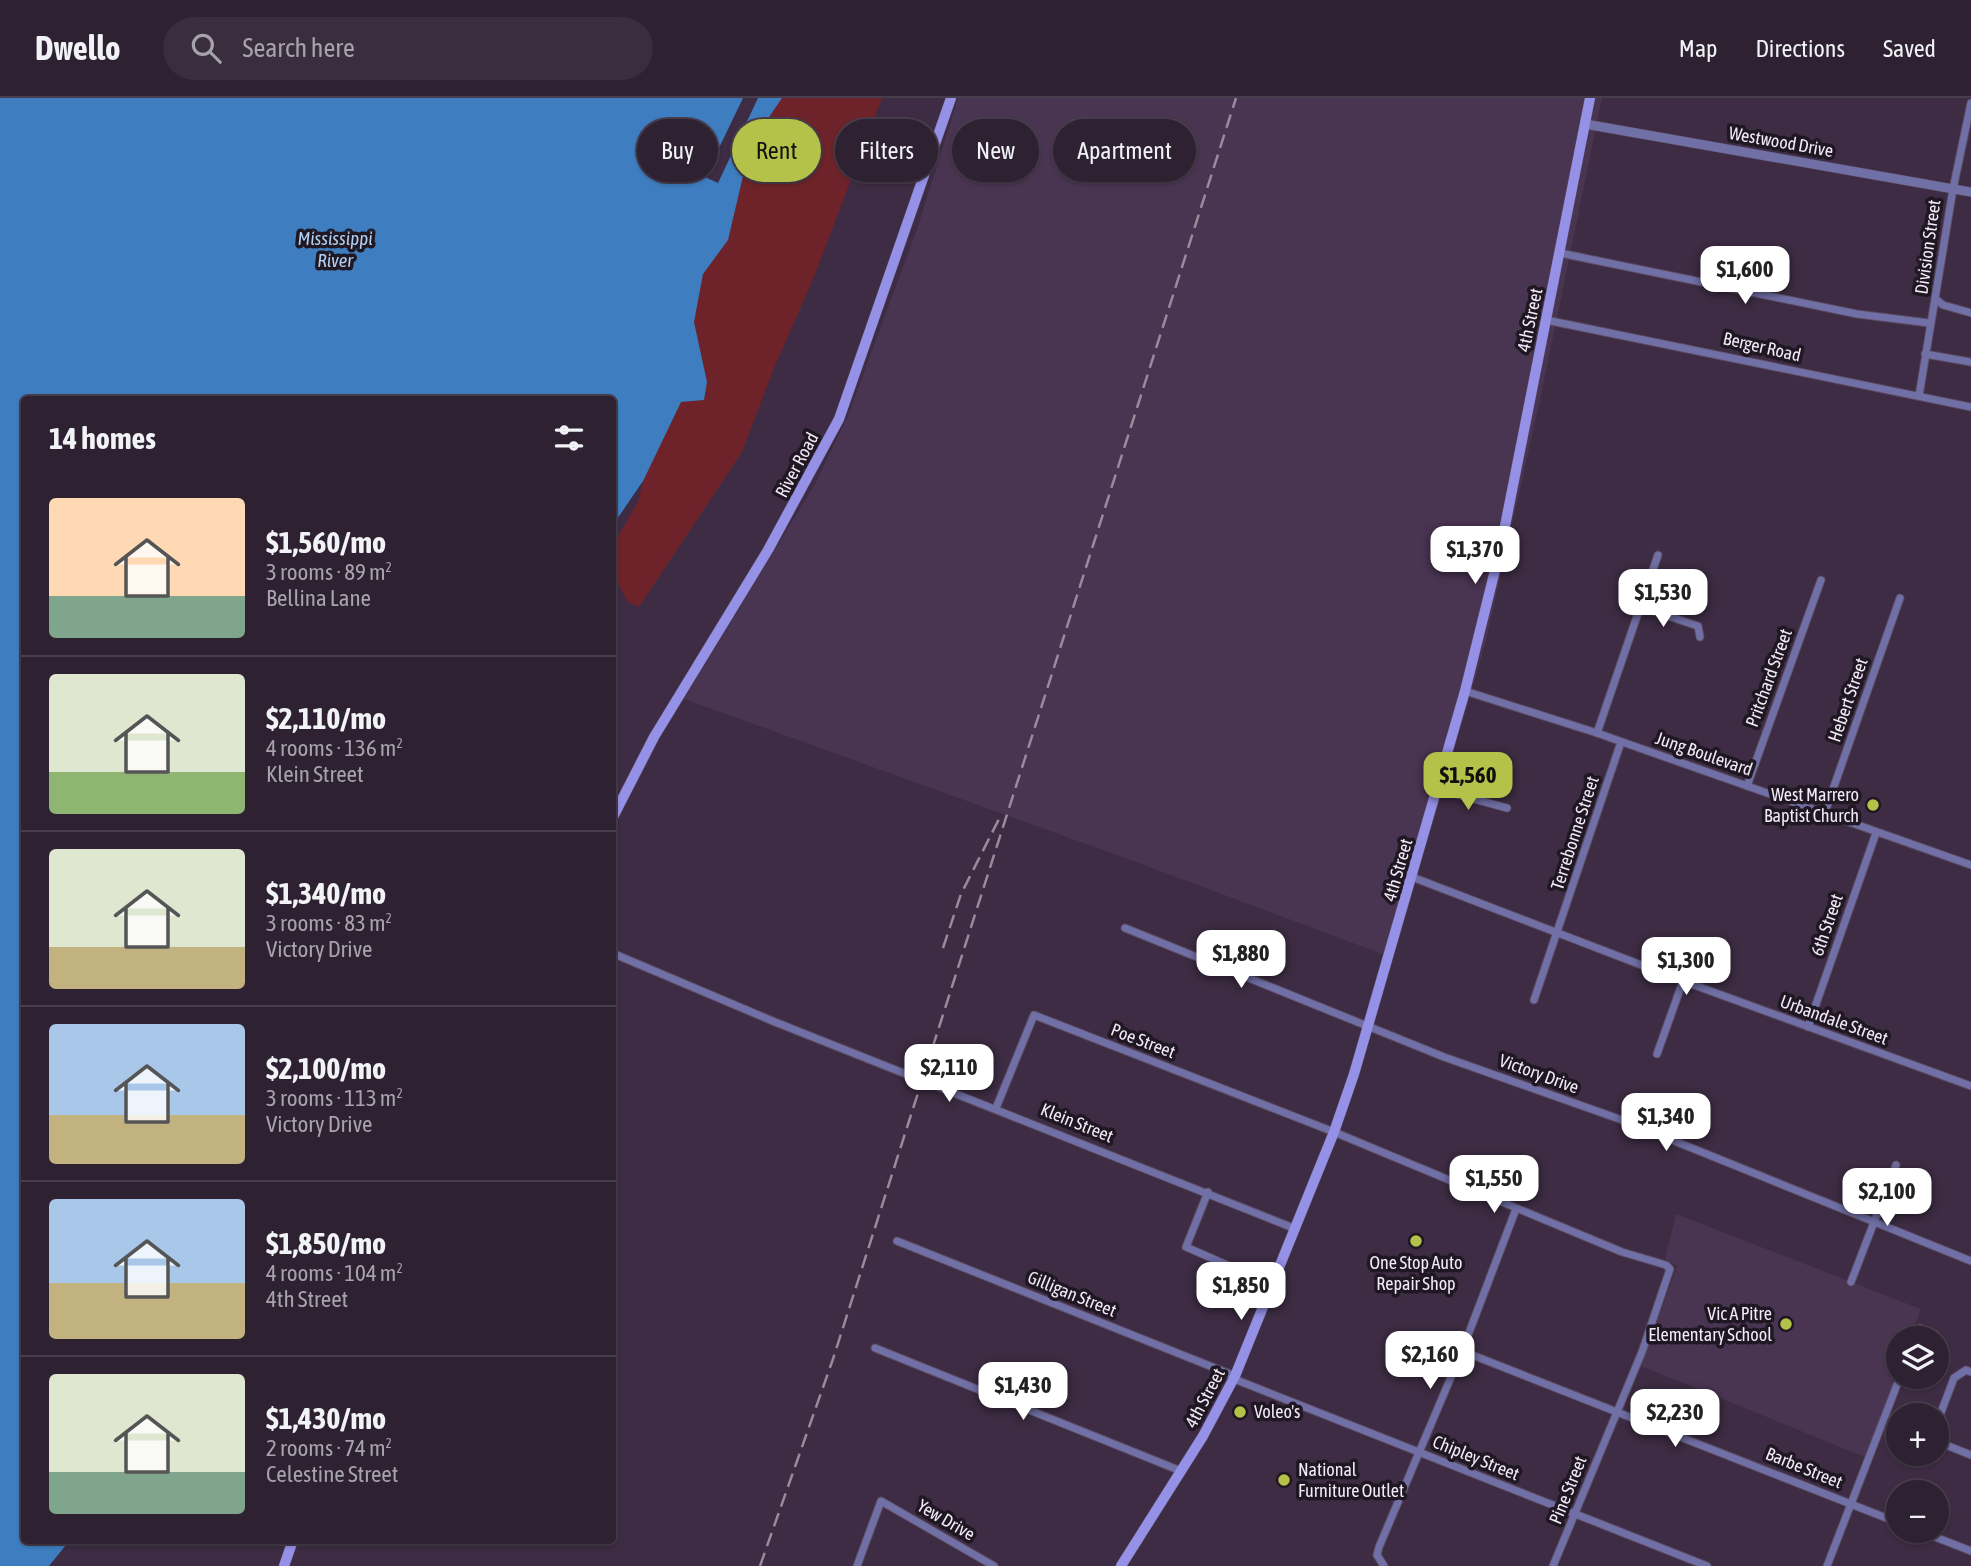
<!DOCTYPE html>
<meta charset="utf-8">
<style>
body{margin:0;font-family:"Asap Condensed",sans-serif;background:#3a2e3e;color:#f1f3f6;height:100vh;display:flex;flex-direction:column;font-size:26px;white-space:nowrap}
*{box-sizing:border-box;margin:0}
p{font-size:23px;color:#a7a3ac}
.icon{flex:none;width:38px;height:38px;fill:none;stroke:currentColor;stroke-width:2;stroke-linecap:round;stroke-linejoin:round}
.map{position:relative;flex:1;overflow:hidden}
.sheet{position:absolute;left:21px;top:298px;width:595px;height:1148px;display:flex;flex-direction:column;background:#2e2132;border-radius:7px;box-shadow:0 2px 5px #0004,0 0 0 2px #493e4d}
.sheet>*{flex:none}
.hud{position:absolute;left:637px;top:21px;width:665px;height:63px;display:flex;gap:14px}
.controls{position:absolute;left:1886px;top:1228px;display:grid;gap:14px}
.controls a{display:grid;place-items:center;width:63px;height:63px;border-radius:50%;background:#2e2132;box-shadow:0 2px 5px #0004,0 0 0 2px #493e4d;font-size:35px}
.price{position:absolute;translate:-50% -60px;padding:0 16px;border-radius:14px;background:#fff;color:#222;font-size:23px;line-height:46px;filter:drop-shadow(0 2px 4px #0008)}
.price::after{content:'';position:absolute;left:50%;top:42px;width:21px;height:16px;margin-left:-10px;background:inherit;clip-path:polygon(0 0,100% 0,50% 100%)}
.price.on{background:#b5c249;color:#111}
ul{padding:0;list-style:none}
li{display:flex;align-items:center;gap:21px;height:175px;padding:0 28px}
li+li{border-top:2px solid #493e4d}
li span{display:grid;place-items:center;flex:none;width:196px;height:140px;border-radius:7px;color:#555}
li>.icon{margin-inline-start:auto}
span .icon{width:84px;height:84px;fill:#fffc;stroke-width:1}
li b{font-size:30px}
h2{display:flex;justify-content:space-between;align-items:center;height:84px;padding:0 28px;font-size:30px}
.pill{padding:0 24px;border-radius:32px;background:#2e2132;box-shadow:0 2px 5px #0004,0 0 0 2px #493e4d;font-size:24px;line-height:63px}
.pill.on{background:#b5c249;color:#111}
header{display:flex;align-items:center;gap:42px;box-sizing:border-box;height:98px;padding:0 35px;background:#2e2132;border-bottom:2px solid #493e4d}
header strong{font-size:33px}
nav{display:flex;gap:38px;margin-inline-start:auto;font-size:24px}
.search{width:490px;height:63px;background:#3a2e3e;display:flex;align-items:center;gap:18px;box-sizing:border-box;padding:0 24px;border-radius:38px;color:#a7a3ac;font-size:26px}
.map>svg:first-child{display:block}
.built{fill:#493451}
.green{fill:#6d2329}
.water{fill:#3e7dbf}
.pier{fill:#3d2c43}
.lines{fill:none;stroke-linecap:round;stroke-linejoin:round}
.minor-casing{stroke:#5a4a60;stroke-width:9}
.tertiary-casing{stroke:#5a4a60;stroke-width:10}
.secondary-casing{stroke:#5a4a60;stroke-width:11}
.minor{stroke:#7170a6;stroke-width:7}
.tertiary{stroke:#7170a6;stroke-width:9}
.secondary{stroke:#9491e7;stroke-width:10}
.rail{stroke:#998b9e;stroke-width:2.5;stroke-dasharray:14 7;stroke-linecap:butt}
.poi-dot{fill:#b5c249;stroke:#1f1823;stroke-width:2.5}
.labels{text-anchor:middle;stroke-width:7;stroke-linejoin:round;paint-order:stroke}
.street-label{font-size:18px;fill:#f4e9f8;stroke:#1f1823}
.poi-label{font-size:18px;fill:#f4e9f8;stroke:#1f1823;text-anchor:end}
.water-label{font-size:19px;font-style:italic;fill:#b0cff4;stroke:#1f1823}
</style>
<header>
<strong>Dwello</strong>
<div class="search"><svg class="icon" aria-label="search" viewBox="0 0 24 24"><circle cx="10" cy="10" r="6"/><path d="M15 15l6 6"/></svg>Search here</div>
<nav><a>Map</a><a>Directions</a><a>Saved</a></nav>
</header>
<div class="map">
<svg width="1971" height="1468" viewBox="0 0 1971 1468">
<rect width="100%" height="100%" fill="#3d2c43"/>
<g class="built">
<polygon points="958,0 1602,0 1541,298 1485,547 1393,860 1125,760 684,601 815,386 847,320 917,131"/>
<polygon points="1676,1116 1921,1211 1910,1241 1899,1241 1899,1270 1865,1359 1641,1268 1677,1168 1665,1161"/>
</g>
<polygon class="green" points="771,0 882,0 814,179 774,270 742,354 639,509 628,504 620,490 613,471 613,448 639,401 671,228"/>
<polygon class="water" points="0,0 782,0 757,37 747,61 728,142 703,176 694,224 707,284 704,302 681,304 621,429 613,438 612,301 24,301 24,1442 70,1442 49,1468 0,1468"/>
<g class="pier">
<polygon points="743,0 758,0 718,85 705,79"/>
<polygon points="643,383 637,404 619,436 612,441 613,427"/>
</g>
<g class="lines">
<defs>
<g id="minor">
<polyline points="1560,155 1857,216 1929,225"/>
<polyline points="1937,202 1943,207 1971,215"/>
<polyline points="1546,222 1971,309"/>
<polyline points="1925,256 1971,264"/>
<polyline points="1919,298 1953,91 1971,5"/>
<polyline points="1641,509 1698,528 1700,539"/>
<polyline points="1465,593 1597,635 1971,767"/>
<polyline points="1597,635 1658,457"/>
<polyline points="1747,688 1821,482"/>
<polyline points="1437,691 1507,710"/>
<polyline points="1825,714 1900,500"/>
<polyline points="1412,779 1683,883 1971,988"/>
<polyline points="1125,830 1444,959 1625,1023 1971,1163"/>
<polyline points="612,855 775,924 1296,1131"/>
<polyline points="1534,902 1621,644"/>
<polyline points="1808,929 1876,735"/>
<polyline points="1657,956 1683,883"/>
<polyline points="996,1010 1034,917 1334,1034 1622,1154 1666,1167 1670,1171 1642,1254 1553,1468"/>
<polyline points="1208,1094 1186,1149 1273,1187"/>
<polyline points="897,1143 1235,1278"/>
<polyline points="1851,1184 1896,1067"/>
<polyline points="1915,1241 1920,1230"/>
<polyline points="875,1250 1181,1373"/>
<polyline points="1462,1253 1899,1425"/>
<polyline points="1234,1281 1707,1468"/>
<polyline points="1937,1325 1954,1280 1966,1272 1971,1274"/>
<polyline points="1937,1338 1946,1347 1971,1357"/>
<polyline points="1920,1433 1971,1453"/>
<polyline points="857,1468 881,1403 994,1468"/>
<polyline points="1384,1468 1377,1457 1379,1449 1462,1253 1516,1111"/>
<polyline points="1827,1468 1900,1279"/>
</g>
<polyline id="tertiary" points="1585,26 1971,94"/>
<g id="secondary">
<polyline points="612,721 654,639 768,452 839,321 951,0"/>
<polyline points="284,1468 293,1442"/>
<polyline points="1121,1468 1203,1338 1235,1278 1334,1034 1354,976 1465,593 1501,448 1590,0"/>
</g>
</defs>
<use href="#minor" class="minor-casing"/>
<use href="#tertiary" class="tertiary-casing"/>
<use href="#secondary" class="secondary-casing"/>
<use href="#minor" class="minor"/>
<use href="#tertiary" class="tertiary"/>
<use href="#secondary" class="secondary"/>
<g class="rail">
<polyline points="943,850 961,796 999,721"/>
<polyline points="760,1468 833,1261 1236,0"/>
</g>
</g>
<g class="poi-dot">
<circle cx="1873" cy="707" r="7"/>
<circle cx="1416" cy="1143" r="7"/>
<circle cx="1786" cy="1226" r="7"/>
<circle cx="1240" cy="1314" r="7"/>
<circle cx="1284" cy="1382" r="7"/>
</g>
<g class="labels">
<g class="street-label">
<text transform="translate(1781 44) rotate(10)" y="6">Westwood Drive</text>
<text transform="translate(1928 149) rotate(-82)" y="6">Division Street</text>
<text transform="translate(1530 222) rotate(-78)" y="6">4th Street</text>
<text transform="translate(1762 249) rotate(13)" y="6">Berger Road</text>
<text transform="translate(797 367) rotate(-62)" y="6">River Road</text>
<text transform="translate(1769 580) rotate(-70)" y="6">Pritchard Street</text>
<text transform="translate(1848 602) rotate(-71)" y="6">Hebert Street</text>
<text transform="translate(1704 656) rotate(19)" y="6">Jung Boulevard</text>
<text transform="translate(1575 735) rotate(-72)" y="6">Terrebonne Street</text>
<text transform="translate(1398 772) rotate(-74)" y="6">4th Street</text>
<text transform="translate(1827 827) rotate(-71)" y="6">6th Street</text>
<text transform="translate(1834 922) rotate(20)" y="6">Urbandale Street</text>
<text transform="translate(1143 943) rotate(21)" y="6">Poe Street</text>
<text transform="translate(1539 976) rotate(20)" y="6">Victory Drive</text>
<text transform="translate(1077 1025) rotate(22)" y="6">Klein Street</text>
<text transform="translate(1072 1196) rotate(22)" y="6">Gilligan Street</text>
<text transform="translate(1205 1300) rotate(-62)" y="6">4th Street</text>
<text transform="translate(1476 1360) rotate(22)" y="6">Chipley Street</text>
<text transform="translate(1804 1370) rotate(22)" y="6">Barbe Street</text>
<text transform="translate(1568 1392) rotate(-68)" y="6">Pine Street</text>
<text transform="translate(946 1422) rotate(30)" y="6">Yew Drive</text>
</g>
<g class="poi-label">
<text x="1859" y="703">West Marrero<tspan x="1859" dy="21">Baptist Church</tspan></text>
<text x="1416" y="1171" text-anchor="middle">One Stop Auto<tspan x="1416" dy="21">Repair Shop</tspan></text>
<text x="1772" y="1222">Vic A Pitre<tspan x="1772" dy="21">Elementary School</tspan></text>
<text x="1254" y="1320" text-anchor="start">Voleo's</text>
<text x="1298" y="1378" text-anchor="start">National<tspan x="1298" dy="21">Furniture Outlet</tspan></text>
</g>
<g class="water-label">
<text x="335" y="147">Mississippi<tspan x="335" dy="22">River</tspan></text>
</g>
</g>
</svg>
<div class="controls">
<a><svg class="icon" aria-label="layers" viewBox="0 0 24 24"><path d="M12 4l9 5-9 5-9-5zM3 14l9 5 9-5"/></svg></a>
<a>+</a>
<a>−</a>
</div>
<b class="price" style="left:1745px;top:208px">$1,600</b>
<b class="price" style="left:1475px;top:488px">$1,370</b>
<b class="price" style="left:1663px;top:531px">$1,530</b>
<b class="price on" style="left:1468px;top:714px">$1,560</b>
<b class="price" style="left:1241px;top:892px">$1,880</b>
<b class="price" style="left:1686px;top:899px">$1,300</b>
<b class="price" style="left:949px;top:1006px">$2,110</b>
<b class="price" style="left:1666px;top:1055px">$1,340</b>
<b class="price" style="left:1494px;top:1117px">$1,550</b>
<b class="price" style="left:1887px;top:1130px">$2,100</b>
<b class="price" style="left:1241px;top:1224px">$1,850</b>
<b class="price" style="left:1430px;top:1293px">$2,160</b>
<b class="price" style="left:1023px;top:1324px">$1,430</b>
<b class="price" style="left:1675px;top:1351px">$2,230</b>
<div class="hud">
<a class="pill">Buy</a>
<a class="pill on">Rent</a>
<a class="pill">Filters</a>
<a class="pill">New</a>
<a class="pill">Apartment</a>
</div>
<section class="sheet">
<h2>14 homes<svg class="icon" aria-label="filters" viewBox="0 0 24 24"><path d="M4 7h16M4 17h16"/><circle cx="9" cy="7" r="2"/><circle cx="15" cy="17" r="2"/></svg></h2>
<ul>
<li><span style="background:linear-gradient(#ffd9b3 70%,#7fa58c 0)"><svg class="icon" aria-label="home" viewBox="0 0 24 24"><path d="M3 11l9-7 9 7M6 9v11h12V9"/></svg></span><div><b>$1,560/mo</b><p>3 rooms · 89 m²</p><p>Bellina Lane</p></div></li>
<li><span style="background:linear-gradient(#dfe7d0 70%,#8fb573 0)"><svg class="icon" aria-label="home" viewBox="0 0 24 24"><path d="M3 11l9-7 9 7M6 9v11h12V9"/></svg></span><div><b>$2,110/mo</b><p>4 rooms · 136 m²</p><p>Klein Street</p></div></li>
<li><span style="background:linear-gradient(#dfe7d0 70%,#c2b280 0)"><svg class="icon" aria-label="home" viewBox="0 0 24 24"><path d="M3 11l9-7 9 7M6 9v11h12V9"/></svg></span><div><b>$1,340/mo</b><p>3 rooms · 83 m²</p><p>Victory Drive</p></div></li>
<li><span style="background:linear-gradient(#a9c7e8 65%,#c2b280 0)"><svg class="icon" aria-label="home" viewBox="0 0 24 24"><path d="M3 11l9-7 9 7M6 9v11h12V9"/></svg></span><div><b>$2,100/mo</b><p>3 rooms · 113 m²</p><p>Victory Drive</p></div></li>
<li><span style="background:linear-gradient(#a9c7e8 60%,#c2b280 0)"><svg class="icon" aria-label="home" viewBox="0 0 24 24"><path d="M3 11l9-7 9 7M6 9v11h12V9"/></svg></span><div><b>$1,850/mo</b><p>4 rooms · 104 m²</p><p>4th Street</p></div></li>
<li><span style="background:linear-gradient(#dfe7d0 70%,#7fa58c 0)"><svg class="icon" aria-label="home" viewBox="0 0 24 24"><path d="M3 11l9-7 9 7M6 9v11h12V9"/></svg></span><div><b>$1,430/mo</b><p>2 rooms · 74 m²</p><p>Celestine Street</p></div></li>
</ul>
</section>
</div>
